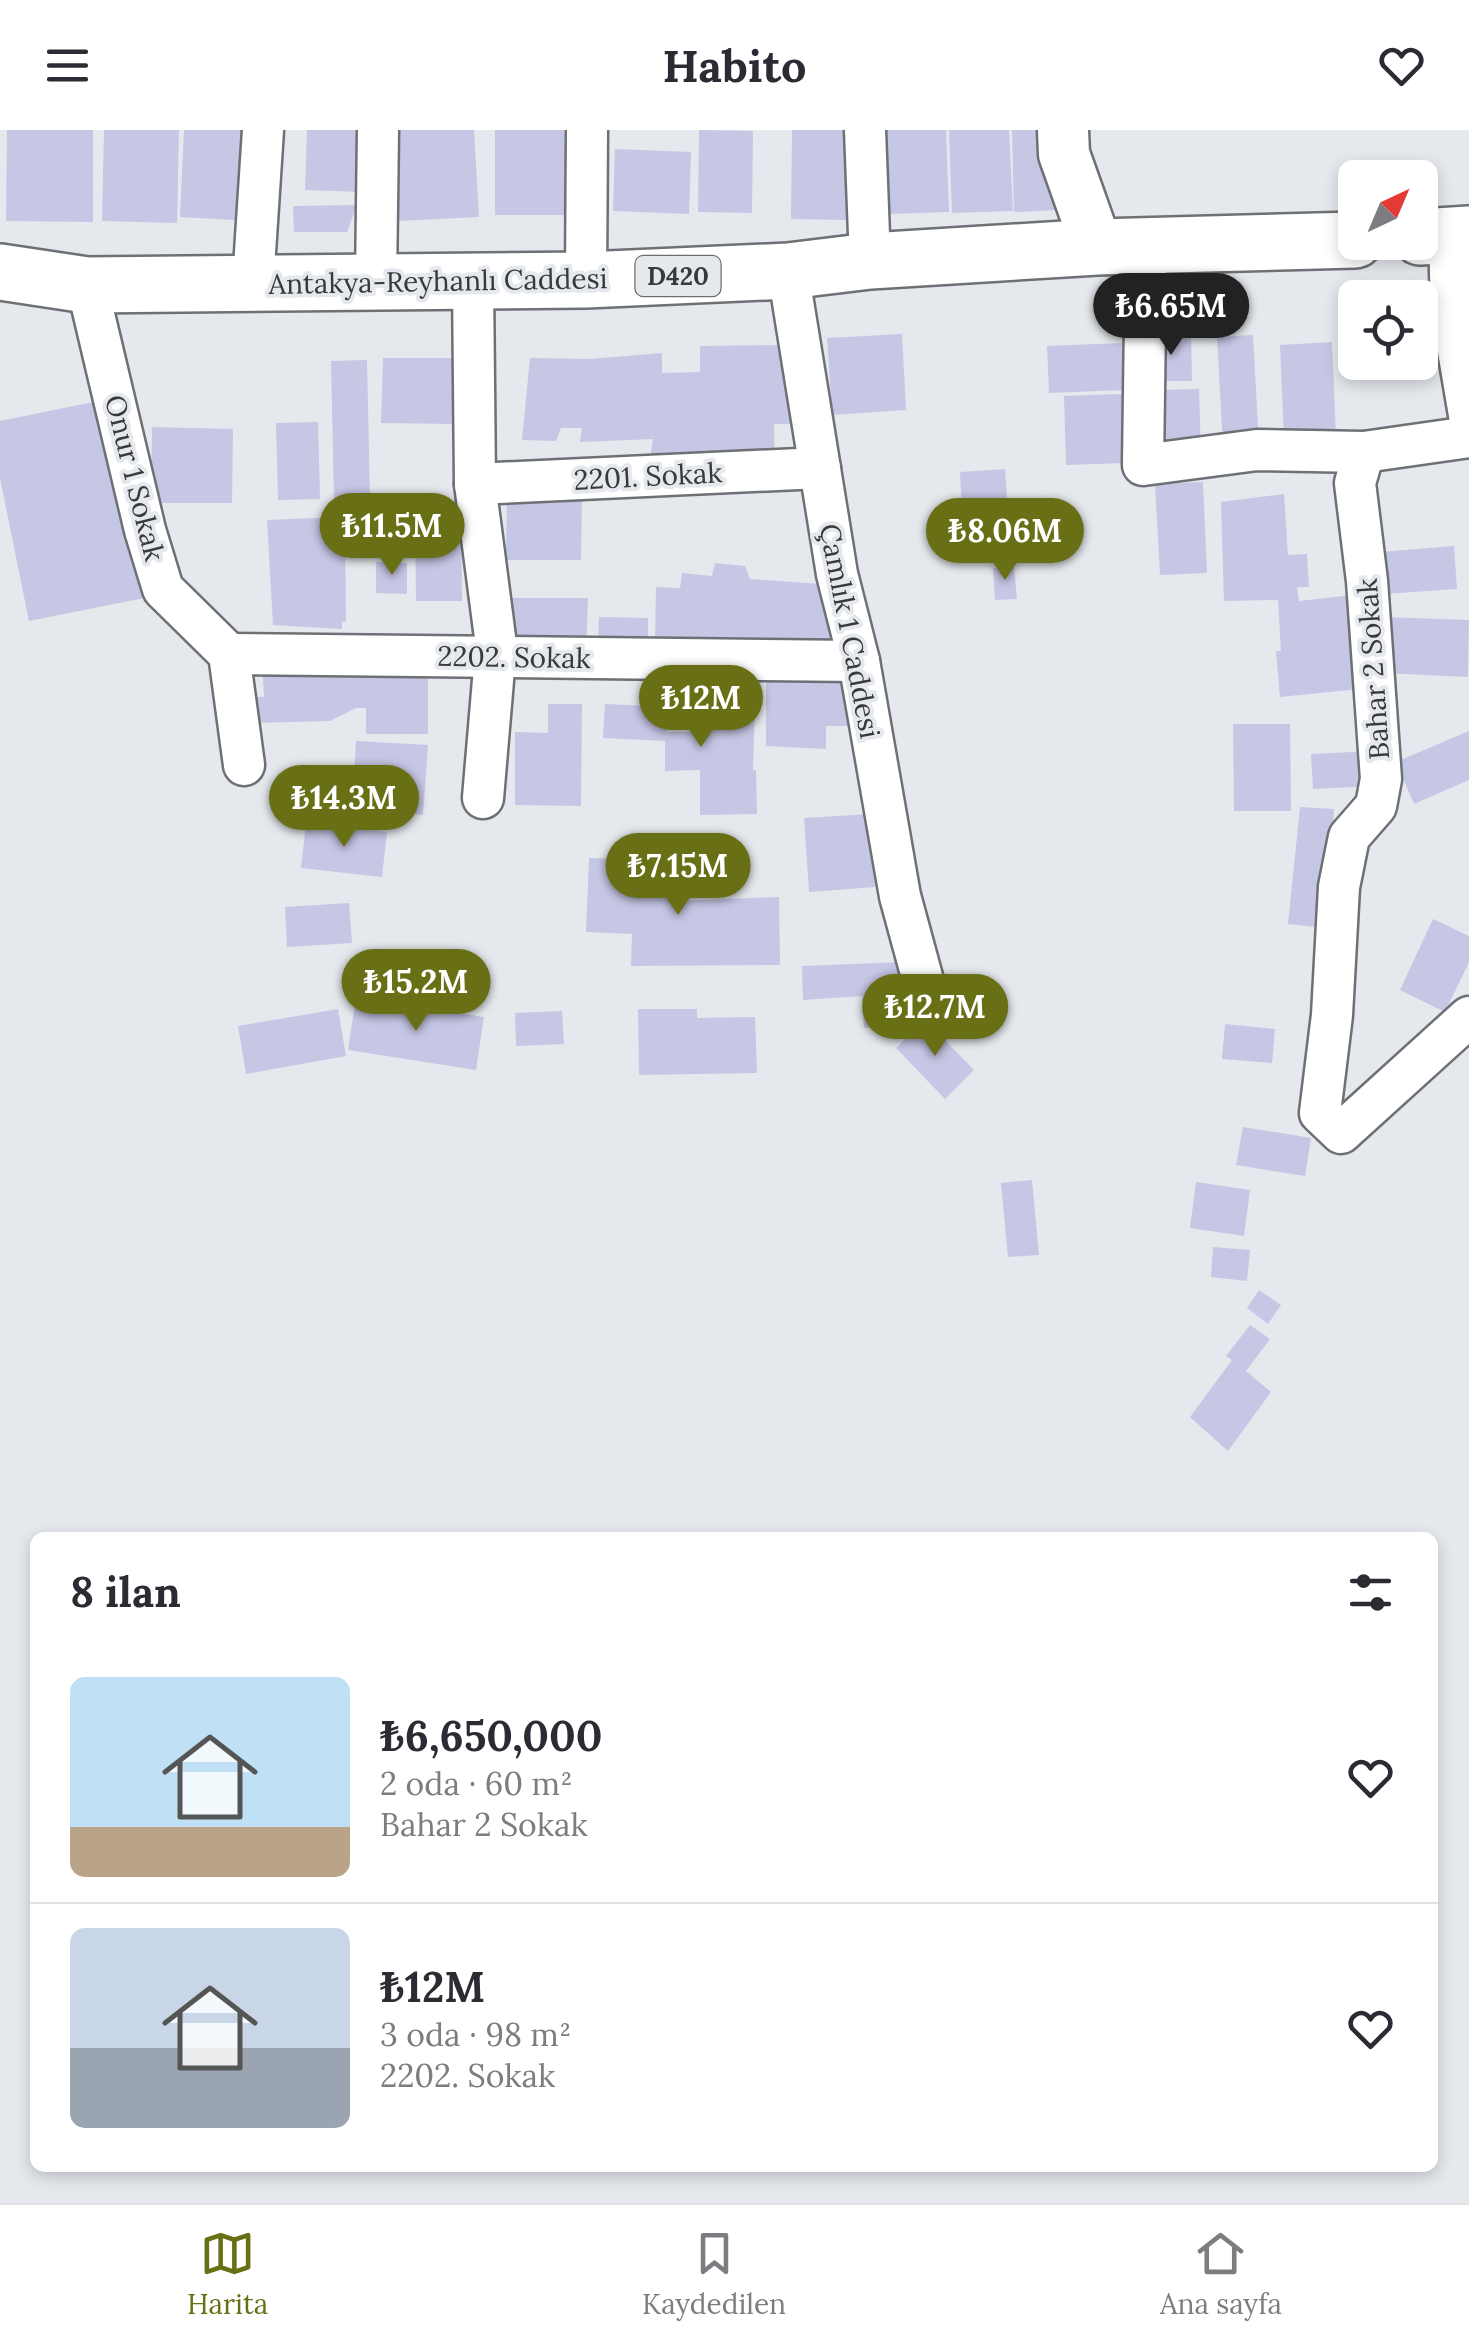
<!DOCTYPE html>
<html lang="tr">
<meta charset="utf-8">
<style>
body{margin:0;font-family:Lora,serif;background:#f7f7f7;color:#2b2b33;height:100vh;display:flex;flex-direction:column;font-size:38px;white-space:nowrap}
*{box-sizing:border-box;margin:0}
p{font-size:32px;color:#7c7c81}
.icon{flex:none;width:55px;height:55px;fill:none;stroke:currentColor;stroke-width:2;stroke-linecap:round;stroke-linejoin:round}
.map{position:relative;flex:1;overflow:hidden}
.sheet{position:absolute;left:30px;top:1402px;width:1408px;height:640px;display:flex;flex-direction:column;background:#fff;border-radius:15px;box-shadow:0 5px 15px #0003}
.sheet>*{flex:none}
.needle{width:65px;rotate:44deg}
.fabs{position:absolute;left:1338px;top:30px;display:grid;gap:20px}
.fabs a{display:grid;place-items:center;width:100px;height:100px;border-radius:15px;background:#fff;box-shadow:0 5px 15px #0003;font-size:50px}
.price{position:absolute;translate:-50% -85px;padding:0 22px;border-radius:35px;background:#686f15;color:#fff;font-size:32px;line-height:65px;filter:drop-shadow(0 2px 5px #0008)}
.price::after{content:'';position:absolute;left:50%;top:60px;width:30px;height:22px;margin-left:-15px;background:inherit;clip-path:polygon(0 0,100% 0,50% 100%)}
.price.on{background:#222;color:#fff}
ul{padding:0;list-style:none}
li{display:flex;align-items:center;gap:30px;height:250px;padding:0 40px}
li+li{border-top:2px solid #e1e1e2}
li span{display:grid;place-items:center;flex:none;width:280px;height:200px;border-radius:15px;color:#555}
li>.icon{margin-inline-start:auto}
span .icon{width:120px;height:120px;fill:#fffc;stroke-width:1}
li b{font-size:42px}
h2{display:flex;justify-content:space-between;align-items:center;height:120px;padding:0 40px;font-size:42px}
header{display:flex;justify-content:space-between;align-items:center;height:130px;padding:0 40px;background:#fff;font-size:45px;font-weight:700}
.tab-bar{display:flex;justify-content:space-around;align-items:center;height:140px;border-top:2px solid #e1e1e2;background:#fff;font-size:28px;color:#7c7c81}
.tab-bar a{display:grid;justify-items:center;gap:5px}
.tab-bar .on{color:#686f15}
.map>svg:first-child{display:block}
.building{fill:#c6c6e5}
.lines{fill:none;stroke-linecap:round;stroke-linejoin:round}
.minor-casing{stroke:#6d7074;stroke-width:45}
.tertiary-casing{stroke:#6d7074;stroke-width:55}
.primary-casing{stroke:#6d7074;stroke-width:60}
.minor{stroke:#fff;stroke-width:40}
.tertiary{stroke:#fff;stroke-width:50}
.primary{stroke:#fff;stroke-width:55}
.labels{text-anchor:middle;stroke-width:8;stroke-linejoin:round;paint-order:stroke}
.shield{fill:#e5e9ed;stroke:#6c6e70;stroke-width:2.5}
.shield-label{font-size:25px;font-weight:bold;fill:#38393b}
.street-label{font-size:28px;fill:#38393b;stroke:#e5e9ed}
</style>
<header><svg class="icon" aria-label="menu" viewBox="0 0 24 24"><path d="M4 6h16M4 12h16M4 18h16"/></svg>Habito<svg class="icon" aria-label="heart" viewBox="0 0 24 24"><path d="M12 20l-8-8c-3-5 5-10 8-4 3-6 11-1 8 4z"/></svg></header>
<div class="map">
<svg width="1469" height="2073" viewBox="0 0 1469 2073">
<rect width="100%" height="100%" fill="#e5e9ed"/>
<g class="building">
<polygon points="7,0 93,0 93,92 6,91"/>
<polygon points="104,0 179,0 177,93 102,91"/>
<polygon points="184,0 255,0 252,91 180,87"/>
<polygon points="307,0 361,0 362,62 305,60"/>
<polygon points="394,0 474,0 479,87 398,91"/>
<polygon points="495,0 564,0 567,85 495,85"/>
<polygon points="699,0 753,1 752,83 698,82"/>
<polygon points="792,0 849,0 848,90 791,89"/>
<polygon points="886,0 946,0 949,82 889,84"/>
<polygon points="949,0 1009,0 1013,81 952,83"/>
<polygon points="1012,0 1056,0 1059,80 1014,82"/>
<polygon points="615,19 691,22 689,84 613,81"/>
<polygon points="357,75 347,102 294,102 293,76"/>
<polygon points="902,204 906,280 832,285 827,208"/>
<polygon points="1191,205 1192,251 1150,251 1149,206"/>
<polygon points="1253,205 1259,315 1223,317 1217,207"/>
<polygon points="1332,212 1336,307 1284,309 1280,215"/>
<polygon points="1122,213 1124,260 1049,263 1047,216"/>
<polygon points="793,215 797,294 774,294 775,351 647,346 653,309 580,312 582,298 561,298 556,311 522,310 530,228 590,229 662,223 662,243 700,242 700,216"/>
<polygon points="383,228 454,228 455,294 381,293"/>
<polygon points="367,230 370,369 334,370 331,231"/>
<polygon points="1199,259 1201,325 1159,325 1158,260"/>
<polygon points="1122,264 1126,333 1066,335 1064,266"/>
<polygon points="108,269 149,467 29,491 0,348 0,291"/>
<polygon points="318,292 320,369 278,370 276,293"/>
<polygon points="152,297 233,299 232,373 151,373"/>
<polygon points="1005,339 1009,398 963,400 960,342"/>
<polygon points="1203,352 1207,443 1160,445 1155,354"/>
<polygon points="1284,364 1288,425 1307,424 1309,457 1297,457 1299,471 1361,464 1369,558 1280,567 1276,521 1281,521 1278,470 1224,471 1221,372"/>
<polygon points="507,365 582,367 581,430 506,430"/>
<polygon points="415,381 461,382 462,471 416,471"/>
<polygon points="340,387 345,390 346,491 342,492 342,499 273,495 267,390"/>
<polygon points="1454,416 1457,459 1384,464 1380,422"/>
<polygon points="376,432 407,433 407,464 376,463"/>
<polygon points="715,433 745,436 750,449 835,455 833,514 655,516 656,457 680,458 682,443 712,446"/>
<polygon points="1014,436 1017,469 995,470 993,438"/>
<polygon points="503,468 588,468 586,521 501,521"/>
<polygon points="599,487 648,488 648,513 598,512"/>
<polygon points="1383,487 1469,490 1468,547 1382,543"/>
<polygon points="262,530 428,540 428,604 366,604 366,578 356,578 330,591 255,593 254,567 264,567"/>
<polygon points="766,538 853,540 852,596 826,596 826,619 766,616"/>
<polygon points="710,570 755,571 753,640 756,640 757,684 700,685 700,640 665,641 665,611 603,608 605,574 669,577 667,602 709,602"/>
<polygon points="548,574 582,574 581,676 515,675 515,602 548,603"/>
<polygon points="1233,594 1290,594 1291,681 1234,681"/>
<polygon points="1469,601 1469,650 1414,674 1396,632"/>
<polygon points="356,611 428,615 423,685 352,680"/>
<polygon points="1373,621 1374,656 1313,659 1311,624"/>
<polygon points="346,645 347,681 325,682 324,646"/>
<polygon points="1300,677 1334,679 1327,798 1288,794"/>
<polygon points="870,684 875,757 809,762 804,688"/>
<polygon points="306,693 387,702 382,747 301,738"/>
<polygon points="589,728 679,730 676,771 779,767 780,835 631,836 632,804 586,802"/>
<polygon points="349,773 352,813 287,817 285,777"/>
<polygon points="1433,789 1469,806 1469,832 1445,882 1400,860"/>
<polygon points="904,832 908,895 864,898 862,866 803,870 802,836"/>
<polygon points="356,867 484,887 476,940 348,920"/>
<polygon points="338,879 346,926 246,944 238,896"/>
<polygon points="638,879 697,879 697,888 755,887 757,943 639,945"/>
<polygon points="562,881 564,914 516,916 515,883"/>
<polygon points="925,890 974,940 945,969 896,918"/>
<polygon points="1225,894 1275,899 1272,933 1222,929"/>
<polygon points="1243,997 1311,1008 1305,1046 1236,1035"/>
<polygon points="1032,1050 1039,1125 1008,1127 1001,1053"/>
<polygon points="1196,1052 1250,1060 1244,1106 1190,1098"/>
<polygon points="1213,1117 1250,1120 1247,1151 1211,1147"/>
<polygon points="1259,1160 1281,1175 1268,1194 1247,1178"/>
<polygon points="1250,1195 1270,1209 1246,1241 1271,1262 1228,1321 1190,1287 1232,1230 1226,1226"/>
</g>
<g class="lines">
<defs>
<g id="minor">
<polyline points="865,0 870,131"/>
<polyline points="1449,106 1451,179 1469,285"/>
<polyline points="1146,118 1143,335 1257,320 1364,322 1469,307"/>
<polyline points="788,141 837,444 859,531 900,766 925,858"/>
<polyline points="586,150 587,0"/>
<polyline points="473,151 475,354 496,515 483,668"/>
<polyline points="376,152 378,0"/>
<polyline points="253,153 263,0"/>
<polyline points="87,155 145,400 163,459 229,524 244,635"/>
<polyline points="1364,322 1355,353 1367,451 1381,649 1376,676 1349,707 1339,757 1332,885 1320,983 1341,1003 1469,887"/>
<polyline points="475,354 820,338"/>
<polyline points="229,524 859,531"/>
</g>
<polyline id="tertiary" points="1063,0 1064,24 1097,117"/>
<g id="primary">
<polyline points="1420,107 1469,104"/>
<polyline points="0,142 87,155 586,150 788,141 870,131 1097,117 1355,110"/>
</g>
</defs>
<use href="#minor" class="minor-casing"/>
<use href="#tertiary" class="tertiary-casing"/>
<use href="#primary" class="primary-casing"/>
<use href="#minor" class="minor"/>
<use href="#tertiary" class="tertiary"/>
<use href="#primary" class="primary"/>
</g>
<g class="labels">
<rect class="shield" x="635.5" y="126" width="85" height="40" rx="8"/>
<g class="shield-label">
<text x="678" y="155">D420</text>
</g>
<g class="street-label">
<text transform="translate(438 151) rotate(-1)" y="10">Antakya-Reyhanlı Caddesi</text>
<text transform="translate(648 346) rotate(-3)" y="10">2201. Sokak</text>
<text transform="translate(135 348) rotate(76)" y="10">Onur 1 Sokak</text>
<text transform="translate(850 501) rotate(79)" y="10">Çamlık 1 Caddesi</text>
<text transform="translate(514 527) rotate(1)" y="10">2202. Sokak</text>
<text transform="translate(1373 539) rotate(-94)" y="10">Bahar 2 Sokak</text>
</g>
</g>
</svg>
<div class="fabs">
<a><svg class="needle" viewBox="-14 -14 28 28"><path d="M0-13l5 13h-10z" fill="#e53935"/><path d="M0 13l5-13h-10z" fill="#7c7c81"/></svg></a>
<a><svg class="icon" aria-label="locate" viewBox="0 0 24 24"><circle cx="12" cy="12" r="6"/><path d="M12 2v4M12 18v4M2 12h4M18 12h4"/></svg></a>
</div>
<b class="price on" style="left:1171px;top:228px">₺6.65M</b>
<b class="price" style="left:392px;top:448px">₺11.5M</b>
<b class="price" style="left:1005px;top:453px">₺8.06M</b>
<b class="price" style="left:701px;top:620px">₺12M</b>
<b class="price" style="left:344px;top:720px">₺14.3M</b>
<b class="price" style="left:678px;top:788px">₺7.15M</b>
<b class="price" style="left:416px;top:904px">₺15.2M</b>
<b class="price" style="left:935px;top:929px">₺12.7M</b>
<section class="sheet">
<h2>8 ilan<svg class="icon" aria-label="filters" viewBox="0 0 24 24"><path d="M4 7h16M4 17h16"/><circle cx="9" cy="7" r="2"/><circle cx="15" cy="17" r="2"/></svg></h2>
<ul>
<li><span style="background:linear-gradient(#bfe0f5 75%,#b9a48a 0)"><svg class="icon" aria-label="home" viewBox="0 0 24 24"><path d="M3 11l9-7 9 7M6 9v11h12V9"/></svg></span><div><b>₺6,650,000</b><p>2 oda · 60 m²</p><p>Bahar 2 Sokak</p></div><svg class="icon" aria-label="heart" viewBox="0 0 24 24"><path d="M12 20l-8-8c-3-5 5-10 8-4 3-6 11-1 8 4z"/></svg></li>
<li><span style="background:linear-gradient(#c9d6e8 60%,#9aa5b1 0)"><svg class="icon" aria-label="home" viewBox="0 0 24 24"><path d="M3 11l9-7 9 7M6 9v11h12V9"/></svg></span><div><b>₺12M</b><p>3 oda · 98 m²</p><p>2202. Sokak</p></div><svg class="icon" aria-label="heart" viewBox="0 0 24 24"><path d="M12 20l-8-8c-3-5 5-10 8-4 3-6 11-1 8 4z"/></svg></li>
</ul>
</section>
</div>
<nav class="tab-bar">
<a class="on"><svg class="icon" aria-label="map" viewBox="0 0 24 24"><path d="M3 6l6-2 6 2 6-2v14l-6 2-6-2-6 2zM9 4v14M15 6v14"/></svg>Harita</a>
<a><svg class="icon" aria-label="saved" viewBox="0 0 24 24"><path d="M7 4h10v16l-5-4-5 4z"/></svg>Kaydedilen</a>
<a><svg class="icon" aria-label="home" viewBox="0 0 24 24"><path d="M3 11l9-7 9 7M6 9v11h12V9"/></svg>Ana sayfa</a>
</nav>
